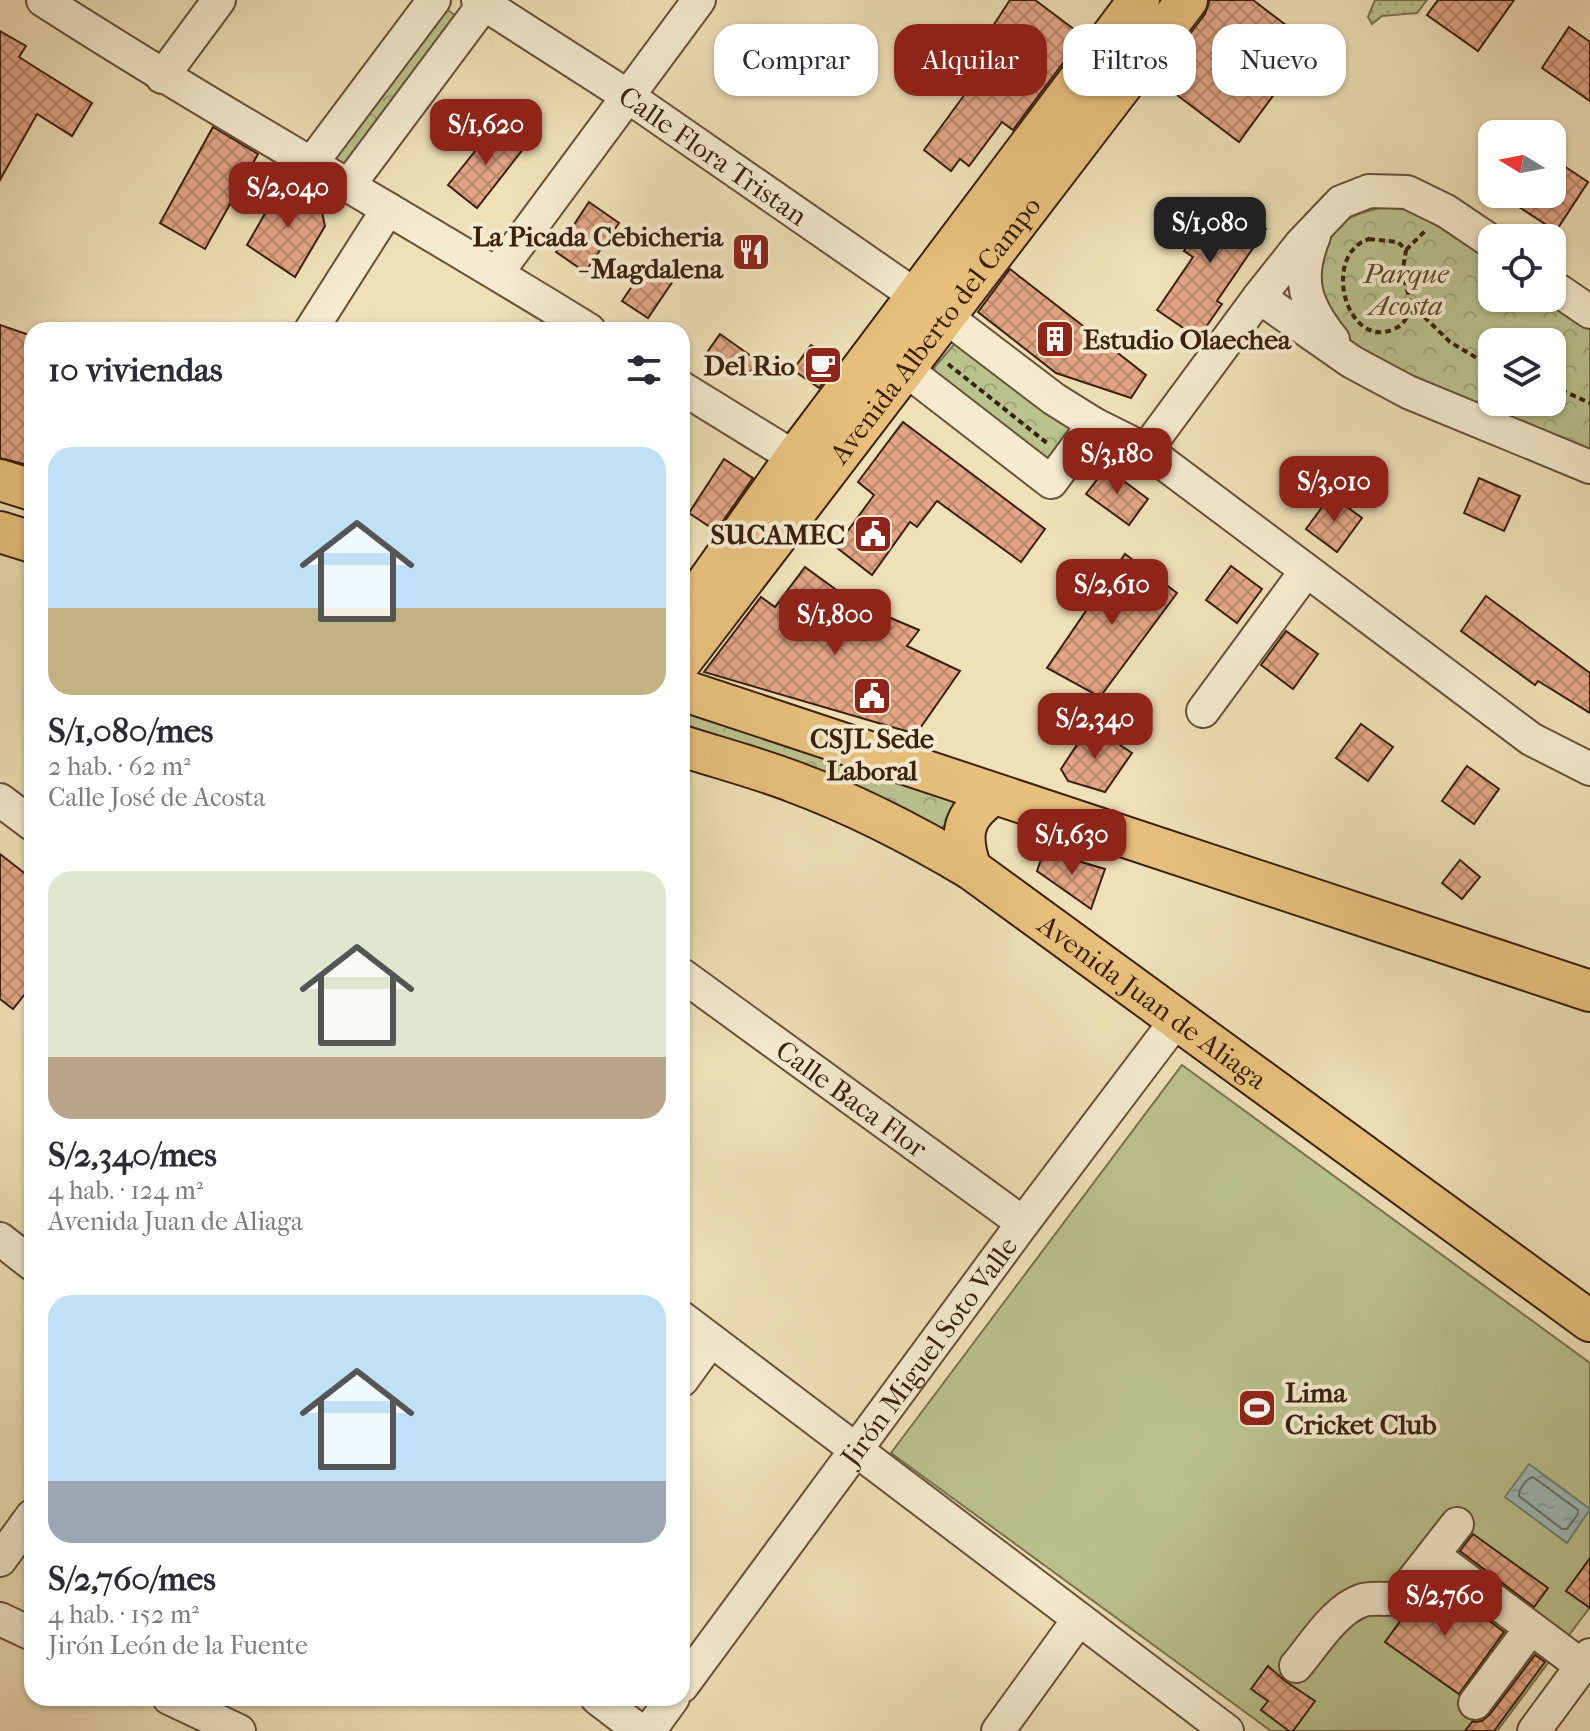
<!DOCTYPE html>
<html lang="es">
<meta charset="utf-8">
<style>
body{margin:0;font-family:"IM FELL French Canon",serif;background:#f2f2f3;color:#2b2b33;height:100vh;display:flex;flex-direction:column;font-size:30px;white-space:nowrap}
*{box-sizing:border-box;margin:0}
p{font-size:26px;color:#7c7c81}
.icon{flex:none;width:44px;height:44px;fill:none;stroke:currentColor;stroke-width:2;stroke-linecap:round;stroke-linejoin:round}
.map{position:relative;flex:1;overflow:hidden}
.details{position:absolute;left:24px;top:322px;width:666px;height:1384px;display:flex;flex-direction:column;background:#fff;border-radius:24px;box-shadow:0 2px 6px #0004}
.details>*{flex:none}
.guide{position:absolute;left:714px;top:24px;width:756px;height:72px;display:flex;gap:16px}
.needle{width:52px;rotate:280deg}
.controls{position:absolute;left:1478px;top:120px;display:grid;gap:16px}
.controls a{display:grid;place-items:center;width:88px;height:88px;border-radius:16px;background:#fff;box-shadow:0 2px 6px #0004;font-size:40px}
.price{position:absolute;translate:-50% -68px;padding:0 18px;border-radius:16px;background:#8f2418;color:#fff;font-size:26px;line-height:52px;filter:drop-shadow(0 2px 4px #0008)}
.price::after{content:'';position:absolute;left:50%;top:48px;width:24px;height:18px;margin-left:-12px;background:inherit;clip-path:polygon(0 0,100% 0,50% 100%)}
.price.on{background:#222;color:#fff}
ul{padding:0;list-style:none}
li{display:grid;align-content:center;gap:16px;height:424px;padding:0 24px}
li span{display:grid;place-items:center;height:248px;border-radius:24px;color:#555}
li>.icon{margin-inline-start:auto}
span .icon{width:144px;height:144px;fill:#fffc;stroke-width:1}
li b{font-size:34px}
h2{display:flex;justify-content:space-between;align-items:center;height:96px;padding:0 24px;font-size:34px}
.chip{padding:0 28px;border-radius:24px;background:#fff;box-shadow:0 2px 6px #0004;font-size:28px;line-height:72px}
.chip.on{background:#8f2418;color:#fff}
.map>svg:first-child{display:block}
.grass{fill:url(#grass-dots);stroke:#7a724e;stroke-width:2}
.forest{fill:url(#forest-crowns);stroke:#7a724e;stroke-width:2;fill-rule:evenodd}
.pitch{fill:#bac28e;stroke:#7a724e;stroke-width:2}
.water{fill:url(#water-ripples);stroke:#757d74;stroke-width:2}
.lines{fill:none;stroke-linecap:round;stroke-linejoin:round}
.shore{stroke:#6c6e63;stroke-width:2}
.building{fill:url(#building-cross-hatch);stroke:#3a210e;stroke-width:2}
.minor-casing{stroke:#675138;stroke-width:36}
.major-casing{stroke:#3a210e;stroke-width:44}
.path{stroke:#3a210e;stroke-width:4;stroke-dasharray:6 4;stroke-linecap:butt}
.minor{stroke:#f5ebd0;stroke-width:32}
.major{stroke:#e8c07c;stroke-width:40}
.labels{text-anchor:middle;stroke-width:8;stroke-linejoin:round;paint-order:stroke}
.street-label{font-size:28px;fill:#3a210e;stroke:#f5ebd0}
.poi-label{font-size:28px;font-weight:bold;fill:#3a210e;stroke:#f5ebd0;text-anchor:end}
.park-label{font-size:28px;font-style:italic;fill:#5a492e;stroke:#f5ebd0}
</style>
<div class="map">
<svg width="1590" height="1731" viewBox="0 0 1590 1731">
<defs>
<pattern id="grass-dots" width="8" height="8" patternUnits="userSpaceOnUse" patternTransform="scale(2)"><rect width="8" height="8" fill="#bac28e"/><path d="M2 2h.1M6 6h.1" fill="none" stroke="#a1a679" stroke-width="1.8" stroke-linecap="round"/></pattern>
<pattern id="forest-crowns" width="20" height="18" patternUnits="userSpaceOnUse" patternTransform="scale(2)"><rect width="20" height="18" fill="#bac28e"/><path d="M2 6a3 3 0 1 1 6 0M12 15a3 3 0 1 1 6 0" fill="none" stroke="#a1a679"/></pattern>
<pattern id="water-ripples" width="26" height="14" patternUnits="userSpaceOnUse" patternTransform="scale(2)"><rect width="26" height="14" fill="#9dbbb8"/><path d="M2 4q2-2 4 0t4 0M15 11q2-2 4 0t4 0" fill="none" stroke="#88a09d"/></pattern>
<pattern id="building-cross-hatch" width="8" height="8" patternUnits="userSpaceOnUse" patternTransform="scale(2)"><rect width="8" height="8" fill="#e3a686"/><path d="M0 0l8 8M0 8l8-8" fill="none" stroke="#b9876c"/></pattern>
</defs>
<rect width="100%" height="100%" fill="#efe0b7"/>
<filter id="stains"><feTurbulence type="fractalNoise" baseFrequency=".0025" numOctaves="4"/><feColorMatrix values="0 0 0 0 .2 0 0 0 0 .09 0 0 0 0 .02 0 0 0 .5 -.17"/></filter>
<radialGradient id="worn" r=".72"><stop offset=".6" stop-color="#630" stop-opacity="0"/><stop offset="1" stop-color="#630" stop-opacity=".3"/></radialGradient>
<polygon class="grass" points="1375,0 1427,0 1417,13 1382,16 1372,24 1368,17"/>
<g class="forest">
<polygon points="446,9 468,24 355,177 316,157"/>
<path d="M 1386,207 L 1412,210 L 1492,250 L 1492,298 L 1550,298 L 1590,329 L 1590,455 C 1538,433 1356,364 1329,323 C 1316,302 1317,282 1319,258 C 1322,224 1357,212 1386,207 ZM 1492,342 L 1552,342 L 1552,402 L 1492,402 Z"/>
<polygon points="957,341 1074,430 1045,469 926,377"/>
<path d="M 682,694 L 954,792 C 955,808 952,817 941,829 L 682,746 Z"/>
</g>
<polygon class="pitch" points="1182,1065 1590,1363 1590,1607 1497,1731 1271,1731 891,1453"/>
<polygon class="water" points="1529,1464 1590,1509 1567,1543 1505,1497"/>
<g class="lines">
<path class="shore" d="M 1533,1477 L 1578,1510 L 1578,1514 L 1567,1529 L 1562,1529 L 1519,1496 C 1518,1490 1527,1478 1533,1477 Z"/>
</g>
<g class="building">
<polygon points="1010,0 1035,0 1083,36 1013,130 1002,122 969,166 960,159 951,171 924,150 965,94 953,87"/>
<polygon points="1210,0 1253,0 1311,44 1239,142 1156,79 1205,14"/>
<polygon points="1438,0 1514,0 1478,51 1427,15"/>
<polygon points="1569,27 1590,42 1590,101 1542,68"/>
<polygon points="0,31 26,46 19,57 92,103 72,136 37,114 0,180"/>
<polygon points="496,125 524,148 477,208 448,185"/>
<polygon points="213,127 258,154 205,249 160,223"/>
<polygon points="1552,158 1588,182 1556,231 1516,205 1523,194 1552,194"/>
<polygon points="282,184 321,208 325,226 295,277 247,245"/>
<polygon points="1222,199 1266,229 1217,301 1222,304 1198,338 1157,310 1193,257 1184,251 1196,234 1188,229 1206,202 1216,209"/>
<polygon points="589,202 619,223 585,272 556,252"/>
<polygon points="647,264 673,281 648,318 622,301"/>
<polygon points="1010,269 1146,375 1131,398 1056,373 978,312"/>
<polygon points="0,325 32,336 32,452 28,465 0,458"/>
<polygon points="720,334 758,361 747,377 708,351"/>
<polygon points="811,345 837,364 819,388 793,370"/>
<polygon points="903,422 1045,529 1021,562 937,501 917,527 910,522 872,575 836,547 874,495 858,482"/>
<polygon points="724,459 753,478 716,531 689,513"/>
<polygon points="1106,468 1148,499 1129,525 1086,494"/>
<polygon points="1479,478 1520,496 1504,531 1464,513"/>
<polygon points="1331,495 1362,518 1337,552 1306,529"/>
<polygon points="1125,554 1177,593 1100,697 1047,668"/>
<polygon points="1231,566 1262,589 1237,623 1206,600"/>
<polygon points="805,567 853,602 919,630 907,646 960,671 916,734 704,672 761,597 775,607"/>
<polygon points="1486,596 1590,673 1590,713 1538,681 1535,685 1461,631"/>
<polygon points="1286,631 1318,654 1293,689 1261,665"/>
<polygon points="1361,724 1393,747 1368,781 1336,758"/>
<polygon points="1090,725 1132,753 1105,792 1068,781 1061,769"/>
<polygon points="1467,766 1499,789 1474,824 1442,801"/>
<polygon points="1044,851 1105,869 1091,909 1037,871"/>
<polygon points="0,854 32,879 32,985 13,1009 0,999"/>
<polygon points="1460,860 1480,877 1462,899 1442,883"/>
<polygon points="1473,1534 1548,1588 1534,1607 1460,1551"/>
<polygon points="1590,1558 1590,1608 1566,1591"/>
<polygon points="1436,1581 1504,1632 1459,1694 1385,1642 1404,1616 1415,1609"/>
<polygon points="1535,1655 1545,1662 1494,1731 1465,1731 1472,1722 1482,1721 1490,1714"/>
<polygon points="1268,1666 1285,1681 1315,1701 1293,1731 1289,1731 1261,1710 1268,1701 1251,1689"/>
</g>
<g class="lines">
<defs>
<g id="minor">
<path d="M 43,0 C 222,115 408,218 589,330"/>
<path id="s1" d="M 478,0 L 626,95 L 945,316 L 1054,399 L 1094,424 L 1146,450 L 1531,739 L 1590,769"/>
<polyline points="162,77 219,0"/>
<polyline points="311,164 434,0"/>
<polyline points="349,185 487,0"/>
<path d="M 1314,236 C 1296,280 1305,305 1333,340"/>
<polyline points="497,273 699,0"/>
<polyline points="1552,286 1590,312"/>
<polyline points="1259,297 1352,362 1408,392 1590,467"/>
<polyline points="311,330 388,209"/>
<polyline points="905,369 1051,482 1094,424"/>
<polyline points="682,388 815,470"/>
<polyline points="1146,450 1259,297 1301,244 1341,202 1369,191 1407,192 1446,211 1492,242"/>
<polyline points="1203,711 1306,571"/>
<polyline points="0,800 32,824"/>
<path id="s2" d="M 682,975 L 1023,1223"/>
<polyline points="0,1239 32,1264"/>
<polyline points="682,1318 1227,1731"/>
<polyline points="682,1380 711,1340"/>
<polyline points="1433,1555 1582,1666"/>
<polyline points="0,1560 32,1516"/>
<polyline points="0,1619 32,1634"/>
<path d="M 1296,1666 C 1314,1645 1335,1609 1363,1600 C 1375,1597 1388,1601 1400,1597 L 1457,1524"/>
<path id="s3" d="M 682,1686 L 1023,1223 L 1178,1018"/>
<polyline points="169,1698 239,1731"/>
<polyline points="597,1698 640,1731"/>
<polyline points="1475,1703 1531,1628"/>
<polyline points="649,1731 673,1698"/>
<polyline points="998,1731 1079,1619"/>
<polyline points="1534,1731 1590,1655"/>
</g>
<g id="major">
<polyline points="0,480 32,490"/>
<polyline points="0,532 32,542"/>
<polyline points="692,604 795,458 1139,0"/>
<path id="s4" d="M 682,660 L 1187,0"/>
<polyline points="682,690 1590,991"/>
<path id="s5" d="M 682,746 C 719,758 758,768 794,782 C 856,805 914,835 971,869 L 1590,1321"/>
<path d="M 971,869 C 959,835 962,815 993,795"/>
</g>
</defs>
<use href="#minor" class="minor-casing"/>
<use href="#major" class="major-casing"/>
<g class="path">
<path d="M 1369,239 L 1398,242 L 1406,250 C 1405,258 1403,266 1403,274 C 1405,286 1412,299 1409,311 C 1407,319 1402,326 1394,329 C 1347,351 1320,255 1369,239 Z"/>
<polyline points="1406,250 1427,229"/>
<polyline points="1410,303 1450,342 1492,367"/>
<polyline points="948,364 1047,443"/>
<polyline points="1552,386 1590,403"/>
</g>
<use href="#minor" class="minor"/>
<use href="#major" class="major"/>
</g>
<defs>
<symbol id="restaurant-square" viewBox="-11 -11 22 22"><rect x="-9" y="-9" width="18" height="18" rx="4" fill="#8f2418" stroke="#f5ebd0"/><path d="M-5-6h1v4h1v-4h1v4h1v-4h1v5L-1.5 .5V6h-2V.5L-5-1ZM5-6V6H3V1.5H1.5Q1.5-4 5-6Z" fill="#fff"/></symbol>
<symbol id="building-square" viewBox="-11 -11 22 22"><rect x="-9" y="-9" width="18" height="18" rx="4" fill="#8f2418" stroke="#f5ebd0"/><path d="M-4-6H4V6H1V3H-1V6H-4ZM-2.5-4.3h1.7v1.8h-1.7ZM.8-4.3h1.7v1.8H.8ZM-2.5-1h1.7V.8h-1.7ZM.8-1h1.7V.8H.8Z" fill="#fff"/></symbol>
<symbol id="cafe-square" viewBox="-11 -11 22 22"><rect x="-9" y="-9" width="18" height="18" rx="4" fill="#8f2418" stroke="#f5ebd0"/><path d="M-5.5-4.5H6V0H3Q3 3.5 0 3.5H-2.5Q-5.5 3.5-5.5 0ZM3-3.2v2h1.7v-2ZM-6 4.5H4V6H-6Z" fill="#fff"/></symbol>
<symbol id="civic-square" viewBox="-11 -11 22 22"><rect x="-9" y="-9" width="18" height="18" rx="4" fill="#8f2418" stroke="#f5ebd0"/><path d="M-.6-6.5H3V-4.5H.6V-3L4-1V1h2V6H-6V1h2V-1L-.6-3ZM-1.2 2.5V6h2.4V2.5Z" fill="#fff"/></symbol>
<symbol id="stadium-square" viewBox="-11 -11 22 22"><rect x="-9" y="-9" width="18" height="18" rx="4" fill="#8f2418" stroke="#f5ebd0"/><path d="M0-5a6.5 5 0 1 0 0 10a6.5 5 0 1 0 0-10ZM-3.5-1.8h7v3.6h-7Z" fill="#fff"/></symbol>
</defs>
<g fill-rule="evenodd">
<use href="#restaurant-square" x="729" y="230" width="44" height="44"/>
<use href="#building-square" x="1033" y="317" width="44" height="44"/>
<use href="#cafe-square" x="801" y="343" width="44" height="44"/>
<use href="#civic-square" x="851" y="512" width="44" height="44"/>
<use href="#civic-square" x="850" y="674" width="44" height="44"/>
<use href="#stadium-square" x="1235" y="1386" width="44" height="44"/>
</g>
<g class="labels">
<g class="street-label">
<text dy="10" stroke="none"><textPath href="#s1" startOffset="282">Calle Flora Tristan</textPath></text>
<text dy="10" stroke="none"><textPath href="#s4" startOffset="416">Avenida Alberto del Campo</textPath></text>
<text dy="10" stroke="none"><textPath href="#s5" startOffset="540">Avenida Juan de Aliaga</textPath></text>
<text dy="10" stroke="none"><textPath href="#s2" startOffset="210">Calle Baca Flor</textPath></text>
<text dy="10" stroke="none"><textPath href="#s3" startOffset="416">Jirón Miguel Soto Valle</textPath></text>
</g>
<g class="poi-label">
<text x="723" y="246">La Picada Cebicheria<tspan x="723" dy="32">- Magdalena</tspan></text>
<text x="1083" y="349" text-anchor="start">Estudio Olaechea</text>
<text x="795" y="375">Del Rio</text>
<text x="845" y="544">SUCAMEC</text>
<text x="872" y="748" text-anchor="middle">CSJL Sede<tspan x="872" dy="32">Laboral</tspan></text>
<text x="1285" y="1402" text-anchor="start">Lima<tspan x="1285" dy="32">Cricket Club</tspan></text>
</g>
<g class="park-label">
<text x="1406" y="283">Parque<tspan x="1406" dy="32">Acosta</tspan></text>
</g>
</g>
<rect width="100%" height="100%" filter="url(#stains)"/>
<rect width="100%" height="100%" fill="url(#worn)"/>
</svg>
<div class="controls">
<a><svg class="needle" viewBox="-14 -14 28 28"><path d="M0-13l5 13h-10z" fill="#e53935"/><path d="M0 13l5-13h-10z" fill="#7c7c81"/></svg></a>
<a><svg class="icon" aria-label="locate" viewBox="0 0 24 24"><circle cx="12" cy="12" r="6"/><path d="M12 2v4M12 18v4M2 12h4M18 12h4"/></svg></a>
<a><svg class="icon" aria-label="layers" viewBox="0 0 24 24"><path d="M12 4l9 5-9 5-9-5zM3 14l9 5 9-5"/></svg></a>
</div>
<b class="price" style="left:486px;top:167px">S/1,620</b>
<b class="price" style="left:288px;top:230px">S/2,040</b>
<b class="price on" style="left:1210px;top:265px">S/1,080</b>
<b class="price" style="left:1117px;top:496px">S/3,180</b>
<b class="price" style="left:1334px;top:524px">S/3,010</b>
<b class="price" style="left:1112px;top:627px">S/2,610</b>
<b class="price" style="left:835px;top:657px">S/1,800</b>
<b class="price" style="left:1095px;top:761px">S/2,340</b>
<b class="price" style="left:1072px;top:877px">S/1,630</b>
<b class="price" style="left:1445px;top:1638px">S/2,760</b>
<div class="guide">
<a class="chip">Comprar</a>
<a class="chip on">Alquilar</a>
<a class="chip">Filtros</a>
<a class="chip">Nuevo</a>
</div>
<section class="details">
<h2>10 viviendas<svg class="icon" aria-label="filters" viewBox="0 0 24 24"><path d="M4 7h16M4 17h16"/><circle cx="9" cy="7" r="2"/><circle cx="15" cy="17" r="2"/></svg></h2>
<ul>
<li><span style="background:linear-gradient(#bfe0f5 65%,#c2b280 0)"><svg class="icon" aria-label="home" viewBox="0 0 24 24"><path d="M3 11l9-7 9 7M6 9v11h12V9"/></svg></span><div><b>S/1,080/mes</b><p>2 hab. · 62 m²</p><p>Calle José de Acosta</p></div></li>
<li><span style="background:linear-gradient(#dfe7d0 75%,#b9a48a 0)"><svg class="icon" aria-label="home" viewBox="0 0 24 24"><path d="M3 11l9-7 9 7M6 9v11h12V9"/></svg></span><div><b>S/2,340/mes</b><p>4 hab. · 124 m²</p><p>Avenida Juan de Aliaga</p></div></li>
<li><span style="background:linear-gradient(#bfe0f5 75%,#9aa5b1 0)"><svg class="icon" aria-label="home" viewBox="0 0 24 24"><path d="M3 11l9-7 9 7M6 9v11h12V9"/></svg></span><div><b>S/2,760/mes</b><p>4 hab. · 152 m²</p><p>Jirón León de la Fuente</p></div></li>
</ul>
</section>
</div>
